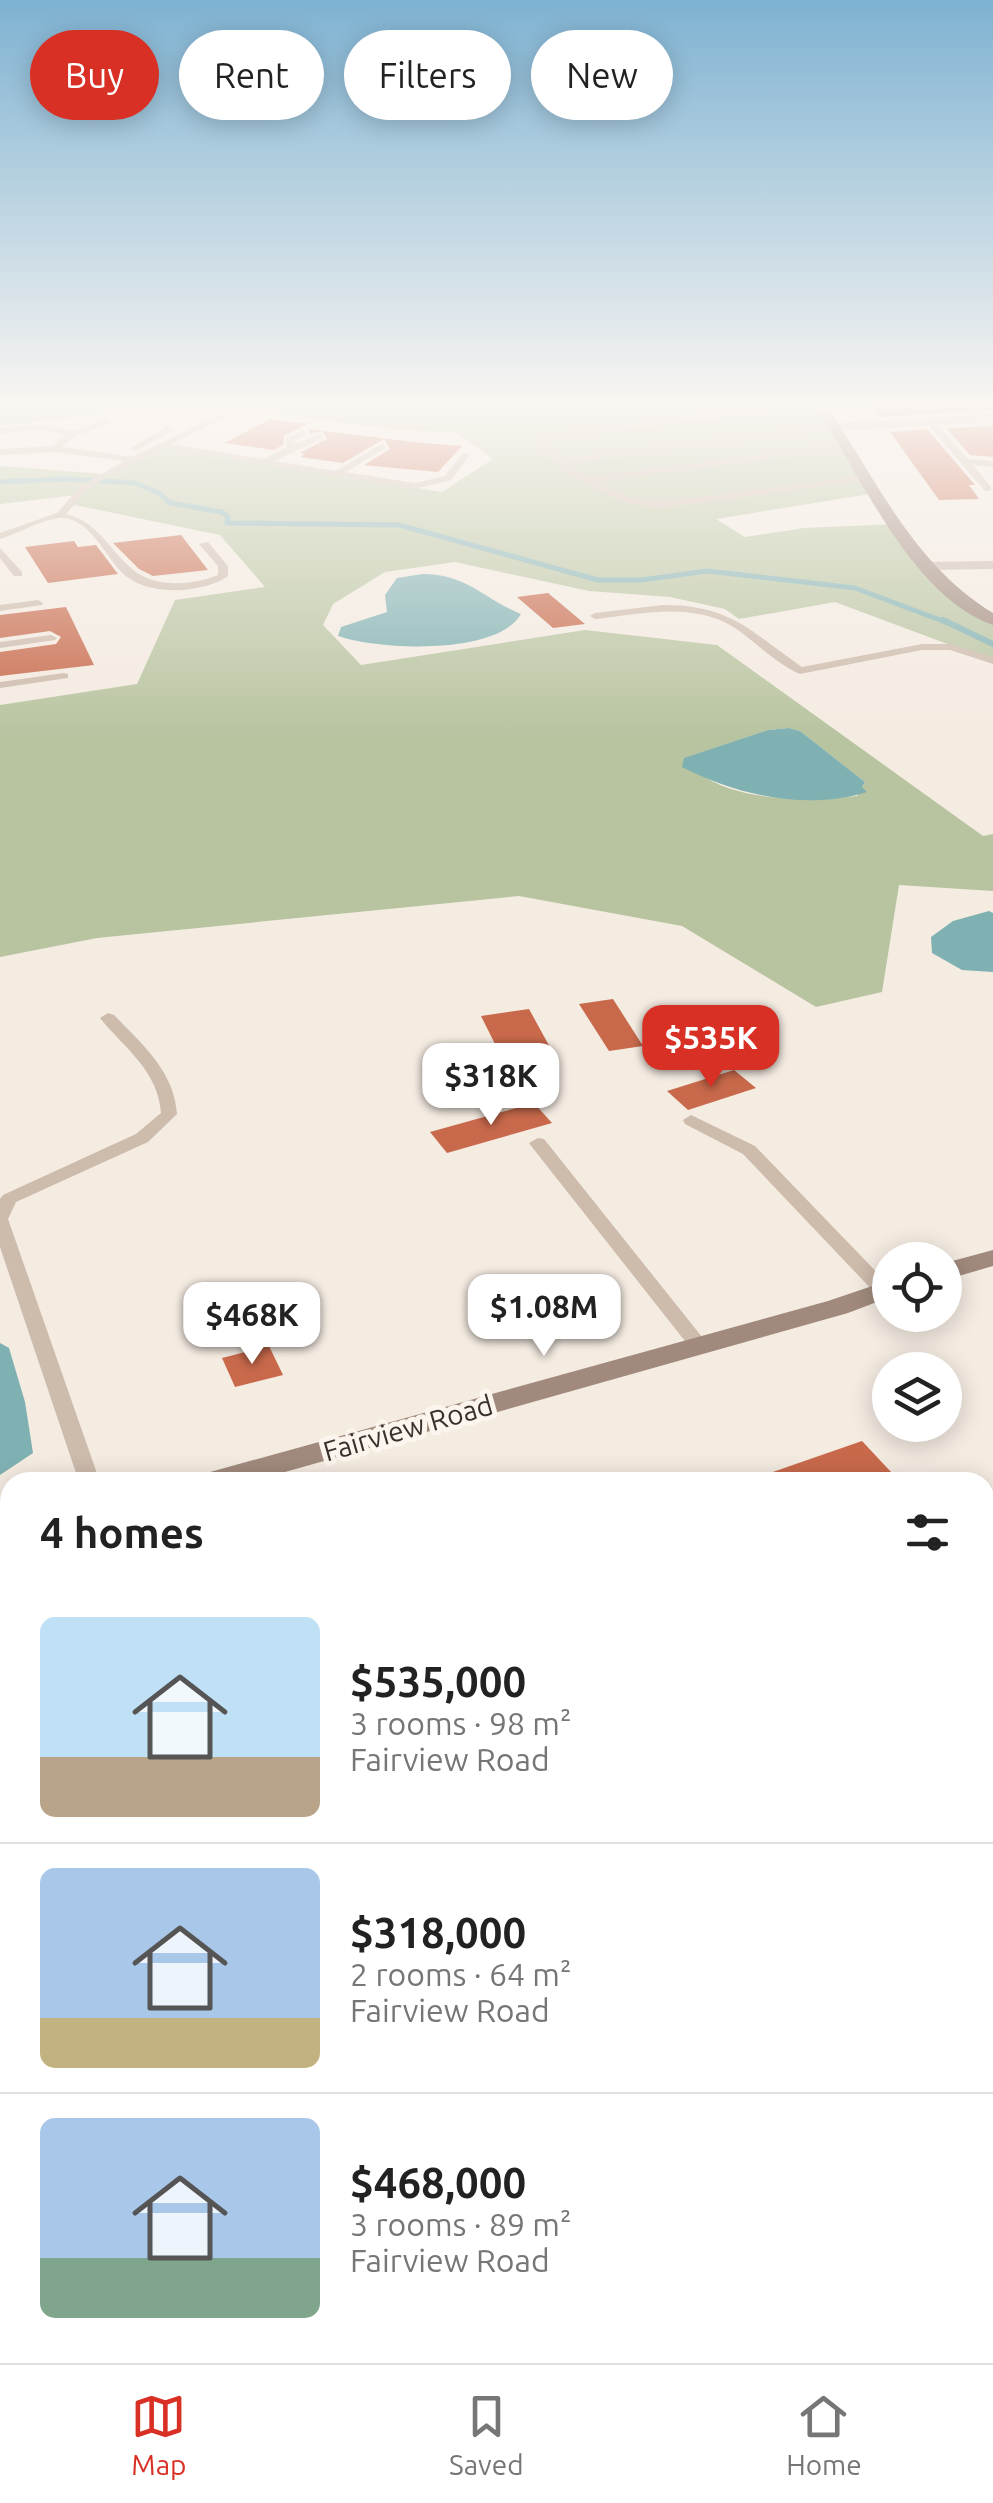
<!DOCTYPE html>
<meta charset="utf-8">
<style>
body{margin:0;font-family:Ubuntu,sans-serif;background:#f2f2f2;color:#222;height:100vh;display:flex;flex-direction:column;font-size:38px;white-space:nowrap}
*{box-sizing:border-box;margin:0}
p{font-size:32px;color:#767676}
.icon{flex:none;width:55px;height:55px;fill:none;stroke:currentColor;stroke-width:2;stroke-linecap:round;stroke-linejoin:round}
.map{position:relative;flex:1;overflow:hidden}
.sheet{position:absolute;left:0px;top:1472px;width:995px;height:892px;display:flex;flex-direction:column;background:#fff;border-radius:30px 30px 0 0;box-shadow:0 5px 25px #0003}
.sheet>*{flex:none}
.hud{position:absolute;left:30px;top:30px;width:935px;height:90px;display:flex;gap:20px}
.controls{position:absolute;left:872px;top:1242px;display:grid;gap:20px}
.controls a{display:grid;place-items:center;width:90px;height:90px;border-radius:50%;background:#fff;box-shadow:0 5px 25px #0003;font-size:50px}
.price{position:absolute;translate:-50% -85px;padding:0 22px;border-radius:20px;background:#fff;color:#222;font-size:32px;line-height:65px;filter:drop-shadow(0 2px 5px #0008)}
.price::after{content:'';position:absolute;left:50%;top:60px;width:30px;height:22px;margin-left:-15px;background:inherit;clip-path:polygon(0 0,100% 0,50% 100%)}
.price.selected{background:#d93025;color:#fff}
ul{padding:0;list-style:none}
li{display:flex;align-items:center;gap:30px;height:250px;padding:0 40px}
li+li{border-top:2px solid #e0e0e0}
li span{display:grid;place-items:center;flex:none;width:280px;height:200px;border-radius:15px;color:#555}
li>.icon{margin-inline-start:auto}
span .icon{width:120px;height:120px;fill:#fffc;stroke-width:1}
li b{font-size:42px}
h2{display:flex;justify-content:space-between;align-items:center;height:120px;padding:0 40px;font-size:42px}
.pill{padding:0 35px;border-radius:45px;background:#fff;box-shadow:0 5px 25px #0003;font-size:35px;line-height:90px}
.pill.selected{background:#d93025;color:#fff}
.menu{display:flex;justify-content:space-around;align-items:center;height:140px;border-top:2px solid #e0e0e0;background:#fff;font-size:28px;color:#767676}
.menu a{display:grid;justify-items:center;gap:5px}
.menu .selected{color:#d93025}
.map>svg:first-child{display:block}
.green{fill:#b8c4a0;fill-rule:evenodd}
.water{fill:#7fb0b2}
.lines{fill:none;stroke-linecap:round;stroke-linejoin:round}
.stream-far1{stroke:#7fb0b2;stroke-width:5}
.stream{stroke:#7fb0b2;stroke-width:6}
.building{fill:#c8694b}
.lane{fill:#cdbbac;fill-rule:evenodd}
.street{fill:#cdbbac;fill-rule:evenodd}
.secondary{fill:#a18a7d;fill-rule:evenodd}
.labels{text-anchor:middle;stroke-width:10;stroke-linejoin:round;paint-order:stroke}
.street-label{font-size:28px;fill:#3b302b;stroke:#fbf5ee}
</style>
<div class="map">
<svg width="993" height="2363" viewBox="0 0 993 2363">
<rect width="100%" height="100%" fill="#f4ebe1"/>
<path class="green" d="M 0,406 L 821,406 L 876,493 L 716,519 L 745,537 L 804,528 L 897,524 L 915,552 L 993,620 L 993,661 L 835,602 L 739,619 L 725,609 L 670,597 L 589,591 L 455,562 L 385,572 L 333,604 L 323,625 L 361,665 L 585,630 L 717,645 L 983,836 L 993,834 L 993,891 L 899,885 L 882,992 L 816,1007 L 682,926 L 519,896 L 97,938 L 0,957 L 0,705 L 137,684 L 175,600 L 265,587 L 220,535 L 70,504 L 76,495 L 0,504 L 0,466 L 105,474 L 166,446 L 442,492 L 493,459 L 457,433 L 392,429 L 240,409 L 142,409 L 0,426 ZM 789,728 L 800,731 L 865,782 L 857,796 C 807,802 715,803 685,758 L 768,730 Z"/>
<g class="water">
<path d="M 423,574 C 468,574 483,599 521,614 C 497,656 379,650 338,636 L 341,627 L 387,612 L 385,595 L 397,578 Z"/>
<path d="M 789,728 L 800,731 L 865,782 L 862,787 L 867,792 C 807,811 736,795 682,767 L 684,758 L 768,730 Z"/>
<polygon points="989,911 993,913 993,972 962,970 932,953 931,937 953,921"/>
<polygon points="0,1343 9,1348 25,1402 33,1453 0,1475"/>
</g>
<g class="lines">
<g class="stream-far1">
<polyline points="281,406 330,411 390,406"/>
<polyline points="0,408 31,411 45,406"/>
<polyline points="0,482 66,479 135,483 159,493 170,503 222,512 228,517 227,523 399,525 598,580 642,580 707,571 855,588 948,623"/>
</g>
<polyline class="stream" points="943,620 993,644"/>
</g>
<g class="building">
<polygon points="873,406 993,406 993,410 880,417"/>
<polygon points="270,419 307,424 284,436 283,445 274,450 225,443"/>
<polygon points="993,426 993,457 970,455 946,428"/>
<polygon points="308,429 413,442 462,446 438,472 373,466 364,465 390,449 384,439 343,463 300,457 305,454 300,453 327,439 322,431 310,434"/>
<polygon points="927,429 975,485 969,485 979,499 939,500 890,432"/>
<polygon points="181,535 208,570 153,576 139,569 113,543"/>
<polygon points="74,541 78,547 96,545 118,574 48,583 25,547"/>
<polygon points="548,593 585,624 553,628 517,597"/>
<polygon points="66,607 94,665 0,676 0,652 56,644 61,637 50,631 0,638 0,615"/>
<polygon points="613,999 643,1046 609,1051 579,1004"/>
<polygon points="529,1009 557,1060 507,1068 481,1016"/>
<polygon points="734,1070 756,1088 688,1110 667,1091"/>
<polygon points="534,1103 552,1123 447,1153 430,1132"/>
<polygon points="269,1346 283,1375 235,1387 222,1358"/>
<polygon points="862,1441 891,1472 862,1482 753,1482 753,1479"/>
</g>
<g class="lines">
<g class="lane">
<path d="M 237,406 L 248,406 L 172,444 L 264,459 L 287,447 L 286,439 L 303,430 L 307,433 L 294,442 L 295,444 L 320,434 L 324,437 L 275,461 L 336,471 L 383,443 L 386,448 L 346,472 L 415,483 L 445,476 L 463,453 L 470,455 L 451,480 L 415,489 L 165,448 L 108,476 L 87,490 L 66,514 C 114,526 115,580 170,583 C 187,584 203,581 218,575 L 218,566 L 199,544 L 208,542 L 228,566 L 228,576 C 216,585 199,588 183,590 C 166,591 145,589 130,579 C 107,564 92,516 60,518 C 43,519 17,534 0,539 L 0,533 L 57,513 L 81,486 L 124,461 L 55,452 L 0,455 L 0,449 L 53,446 L 66,435 L 40,430 L 0,434 L 0,428 L 40,424 L 72,431 L 108,418 L 111,423 L 76,436 L 62,447 L 132,457 Z"/>
<path d="M 769,406 L 796,406 L 557,439 L 549,440 L 544,446 L 562,458 L 833,424 L 836,429 L 568,463 L 588,477 L 846,443 L 849,448 L 595,482 L 630,498 L 662,502 L 867,475 L 872,478 L 870,480 L 662,508 C 612,506 571,478 535,446 L 543,436 L 557,433 Z"/>
<polygon points="929,422 935,422 968,459 993,461 993,467 973,465 991,487 991,491 985,491 929,426"/>
<polygon points="170,425 173,430 136,451 129,449"/>
<polygon points="0,548 22,572 22,576 14,576 0,558"/>
<polygon points="38,600 43,603 42,605 0,611 0,605"/>
<path d="M 663,605 C 731,605 750,631 802,667 L 922,644 L 951,644 L 993,657 L 993,664 L 950,650 L 922,650 L 800,674 C 776,664 757,643 735,628 C 693,601 641,614 595,619 L 590,616 L 595,613 Z"/>
<polygon points="51,635 57,638 55,640 0,648 0,642"/>
<polygon points="64,673 68,674 68,678 0,688 0,682"/>
<path d="M 108,1013 L 114,1015 C 142,1044 174,1071 177,1114 L 148,1142 L 16,1202 L 8,1219 L 100,1482 L 79,1482 L 0,1247 L 0,1199 L 3,1195 L 136,1134 L 161,1113 C 158,1070 125,1049 100,1018 Z"/>
<polygon points="691,1115 755,1146 890,1286 890,1294 876,1294 743,1154 685,1124 683,1120"/>
<polygon points="538,1138 544,1139 706,1342 709,1346 706,1350 692,1350 532,1147 529,1143"/>
</g>
<g class="street">
<polygon points="993,414 993,422 833,431 827,427 833,423"/>
<polygon points="993,561 993,569 926,570 919,566 926,562"/>
<polygon points="556,2355 600,2355 602,2363 558,2363"/>
</g>
<g class="secondary">
<path d="M 815,406 L 827,406 C 877,481 914,565 993,613 L 993,625 C 912,597 860,474 815,406 Z"/>
<polygon points="993,1250 993,1266 945,1280 945,1263"/>
<polygon points="890,1280 890,1297 848,1313 250,1482 199,1482 203,1474 828,1301"/>
<polygon points="10,1529 10,1551 0,1554 0,1532"/>
</g>
</g>
<linearGradient id="sky" x2="0" y2="1"><stop stop-color="#7eb2d2"/><stop offset="0.55" stop-color="#faf6f2"/><stop offset="1" stop-color="#faf6f2" stop-opacity="0"/></linearGradient>
<rect width="993" height="737" fill="url(#sky)"/>
<g class="labels">
<g class="street-label">
<text transform="translate(408 1428) rotate(-16)" y="10">Fairview Road</text>
</g>
</g>
</svg>
<div class="controls">
<a><svg class="icon" aria-label="locate" viewBox="0 0 24 24"><circle cx="12" cy="12" r="6"/><path d="M12 2v4M12 18v4M2 12h4M18 12h4"/></svg></a>
<a><svg class="icon" aria-label="layers" viewBox="0 0 24 24"><path d="M12 4l9 5-9 5-9-5zM3 14l9 5 9-5"/></svg></a>
</div>
<b class="price selected" style="left:711px;top:1090px">$535K</b>
<b class="price" style="left:491px;top:1128px">$318K</b>
<b class="price" style="left:544px;top:1359px">$1.08M</b>
<b class="price" style="left:252px;top:1367px">$468K</b>
<div class="hud">
<a class="pill selected">Buy</a>
<a class="pill">Rent</a>
<a class="pill">Filters</a>
<a class="pill">New</a>
</div>
<section class="sheet">
<h2>4 homes<svg class="icon" aria-label="filters" viewBox="0 0 24 24"><path d="M4 7h16M4 17h16"/><circle cx="9" cy="7" r="2"/><circle cx="15" cy="17" r="2"/></svg></h2>
<ul>
<li><span style="background:linear-gradient(#bfe0f5 70%,#b9a48a 0)"><svg class="icon" aria-label="home" viewBox="0 0 24 24"><path d="M3 11l9-7 9 7M6 9v11h12V9"/></svg></span><div><b>$535,000</b><p>3 rooms · 98 m²</p><p>Fairview Road</p></div></li>
<li><span style="background:linear-gradient(#a9c7e8 75%,#c2b280 0)"><svg class="icon" aria-label="home" viewBox="0 0 24 24"><path d="M3 11l9-7 9 7M6 9v11h12V9"/></svg></span><div><b>$318,000</b><p>2 rooms · 64 m²</p><p>Fairview Road</p></div></li>
<li><span style="background:linear-gradient(#a9c7e8 70%,#7fa58c 0)"><svg class="icon" aria-label="home" viewBox="0 0 24 24"><path d="M3 11l9-7 9 7M6 9v11h12V9"/></svg></span><div><b>$468,000</b><p>3 rooms · 89 m²</p><p>Fairview Road</p></div></li>
</ul>
</section>
</div>
<nav class="menu">
<a class="selected"><svg class="icon" aria-label="map" viewBox="0 0 24 24"><path d="M3 6l6-2 6 2 6-2v14l-6 2-6-2-6 2zM9 4v14M15 6v14"/></svg>Map</a>
<a><svg class="icon" aria-label="saved" viewBox="0 0 24 24"><path d="M7 4h10v16l-5-4-5 4z"/></svg>Saved</a>
<a><svg class="icon" aria-label="home" viewBox="0 0 24 24"><path d="M3 11l9-7 9 7M6 9v11h12V9"/></svg>Home</a>
</nav>
